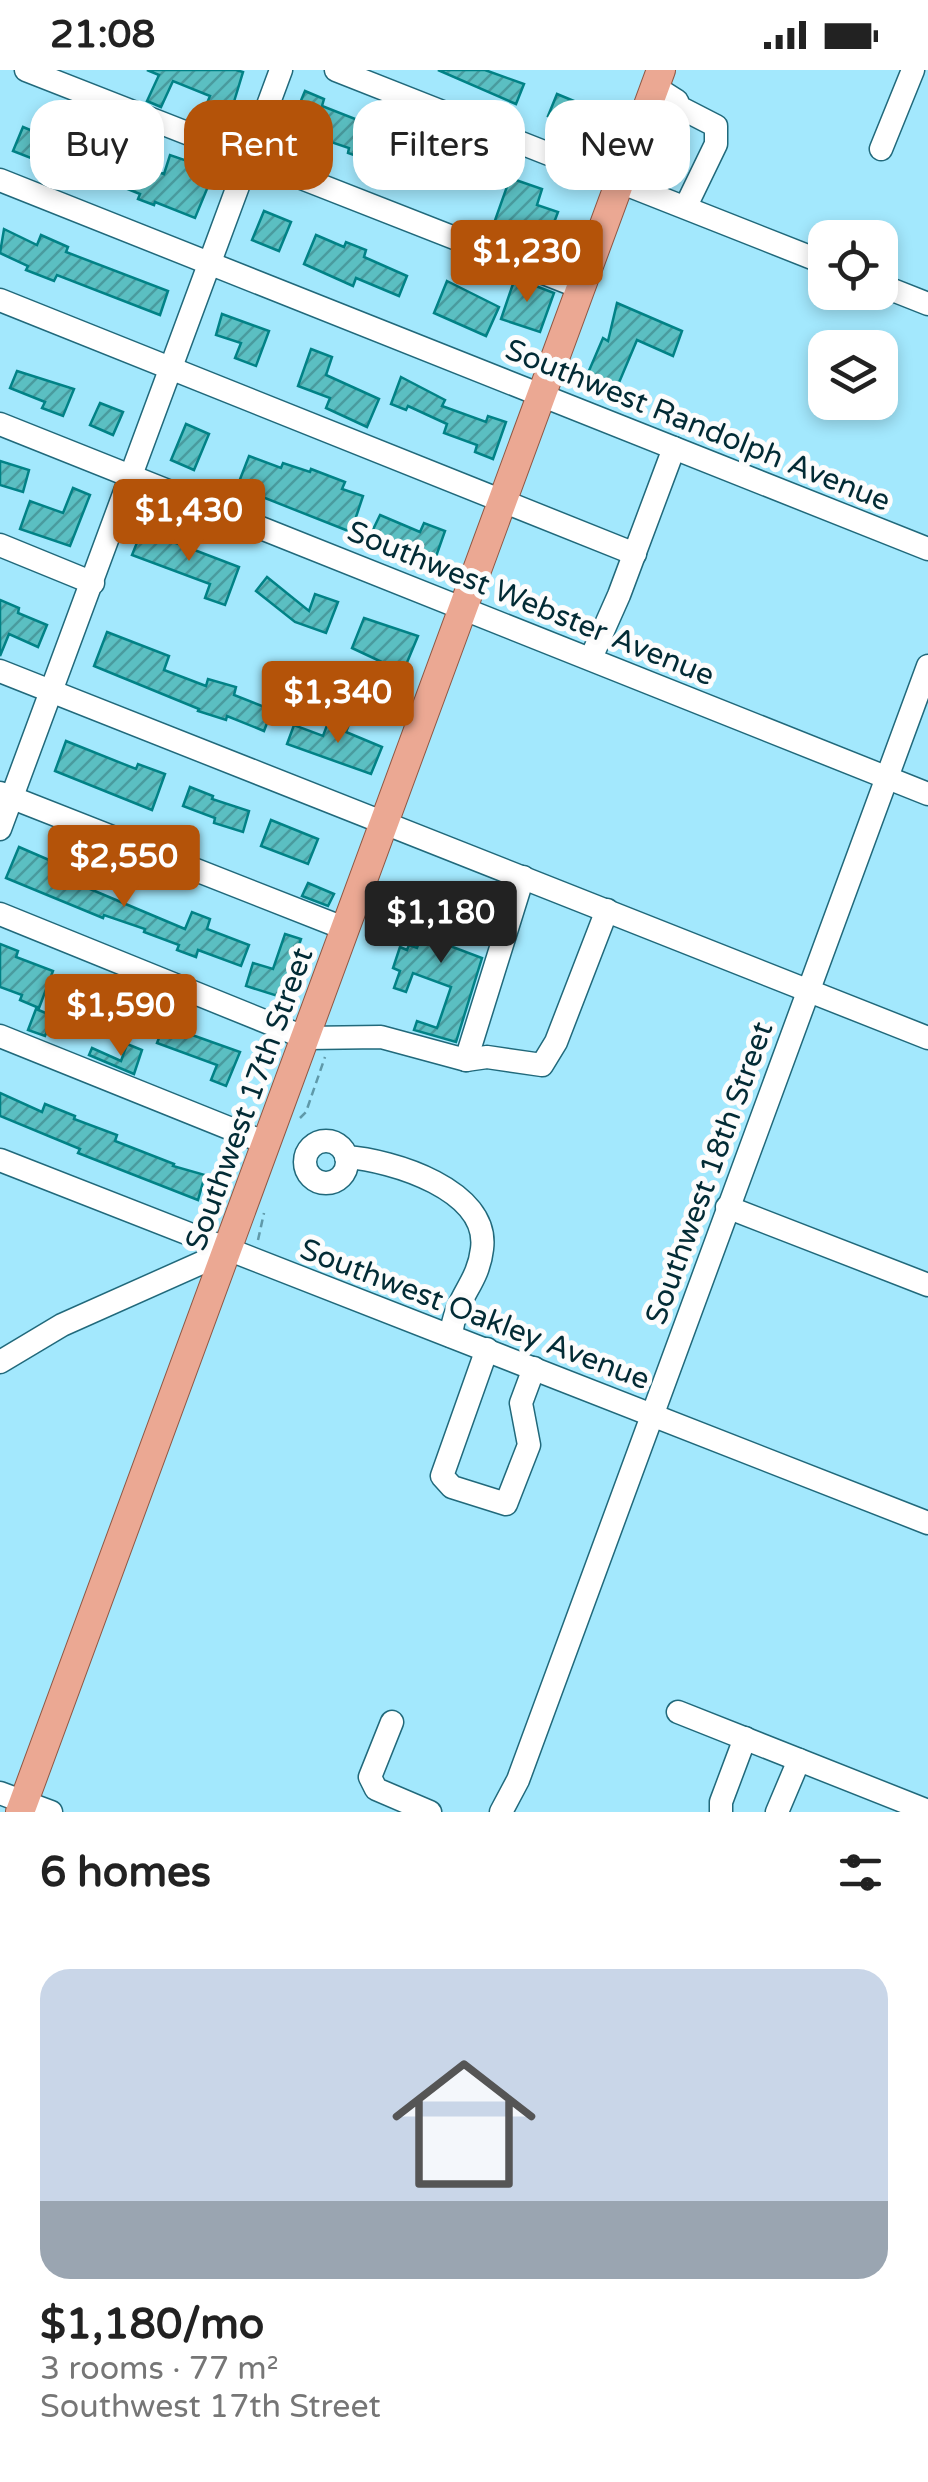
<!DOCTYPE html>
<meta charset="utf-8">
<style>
body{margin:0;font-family:"Varela Round",sans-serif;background:#f2f2f2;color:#222;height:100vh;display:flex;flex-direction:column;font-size:38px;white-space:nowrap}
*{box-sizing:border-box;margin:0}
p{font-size:32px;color:#767676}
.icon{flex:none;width:55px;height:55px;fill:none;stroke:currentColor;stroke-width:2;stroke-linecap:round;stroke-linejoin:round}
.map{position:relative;height:1742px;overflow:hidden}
.panel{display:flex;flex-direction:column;background:#fff;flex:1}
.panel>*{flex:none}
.hud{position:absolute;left:30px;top:30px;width:870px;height:90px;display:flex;gap:20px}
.controls{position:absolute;left:808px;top:150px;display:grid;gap:20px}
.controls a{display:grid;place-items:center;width:90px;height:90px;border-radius:20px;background:#fff;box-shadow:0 5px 15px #0003;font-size:50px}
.price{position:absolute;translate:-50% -85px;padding:0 22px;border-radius:10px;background:#b45309;color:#fff;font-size:32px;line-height:65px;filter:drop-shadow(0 2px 5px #0008)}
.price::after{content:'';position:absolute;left:50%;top:60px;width:30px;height:22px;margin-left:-15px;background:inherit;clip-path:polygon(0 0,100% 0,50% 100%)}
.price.current{background:#222;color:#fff}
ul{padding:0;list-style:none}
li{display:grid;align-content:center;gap:20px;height:530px;padding:0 40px}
li span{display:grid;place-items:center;height:310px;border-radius:30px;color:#555}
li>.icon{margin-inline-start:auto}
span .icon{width:180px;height:180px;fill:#fffc;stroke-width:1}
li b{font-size:42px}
h2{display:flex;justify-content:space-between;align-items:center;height:120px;padding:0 40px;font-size:42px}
.chip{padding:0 35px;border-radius:30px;background:#fff;box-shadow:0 5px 15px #0003;font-size:35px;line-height:90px}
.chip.current{background:#b45309;color:#fff}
.status{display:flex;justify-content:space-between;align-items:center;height:70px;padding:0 50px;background:#fff;direction:ltr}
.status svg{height:28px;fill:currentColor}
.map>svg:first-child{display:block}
.building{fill:url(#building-hatch);stroke:#018286;stroke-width:2.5}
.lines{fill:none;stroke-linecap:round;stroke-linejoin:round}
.minor-casing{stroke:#21697b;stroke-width:25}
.major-casing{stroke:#905743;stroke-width:30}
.path{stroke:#5f99a9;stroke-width:2.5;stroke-dasharray:8 5;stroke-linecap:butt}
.minor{stroke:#fff;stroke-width:22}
.major{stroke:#eba893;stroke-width:28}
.labels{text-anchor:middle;stroke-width:10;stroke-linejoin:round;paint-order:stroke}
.street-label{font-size:30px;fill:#022b35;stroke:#fcfcfc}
</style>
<div class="status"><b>21:08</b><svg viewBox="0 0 49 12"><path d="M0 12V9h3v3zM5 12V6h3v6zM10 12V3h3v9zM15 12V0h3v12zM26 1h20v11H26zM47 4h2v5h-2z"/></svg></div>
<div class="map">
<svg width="928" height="1742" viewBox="0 0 928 1742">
<defs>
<pattern id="building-hatch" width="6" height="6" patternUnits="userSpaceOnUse" patternTransform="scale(2.5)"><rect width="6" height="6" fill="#5bbfc2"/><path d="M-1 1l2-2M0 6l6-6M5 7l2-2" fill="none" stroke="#499b9e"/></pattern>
</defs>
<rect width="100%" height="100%" fill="#a3e8fd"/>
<g class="building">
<polygon points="147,0 236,0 243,2 233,35 227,33 216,58 199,52 210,26 173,11 161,37 147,31 159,5"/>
<polygon points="438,0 485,0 524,14 516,34"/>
<polygon points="305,21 324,29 322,36 373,56 362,88 348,83 349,78 319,68 320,64 292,52"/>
<polygon points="557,24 603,43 594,65 548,46"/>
<polygon points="23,57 93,86 85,106 38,87 36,90 13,81"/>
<polygon points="404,64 461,85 454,104 398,82"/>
<polygon points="193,82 211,89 203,112 209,114 195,148 155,132 154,135 138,129 140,124 108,111 118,87 164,104 170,85 190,92"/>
<polygon points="510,108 542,119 537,135 558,142 546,174 493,156"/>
<polygon points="264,141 291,152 279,181 252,170"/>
<polygon points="4,159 37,175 41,165 68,177 66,182 168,221 160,245 57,205 54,211 26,200 28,196 0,183"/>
<polygon points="316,165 344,177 346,172 366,180 364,187 407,206 399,226 356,208 353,216 304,194"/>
<polygon points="515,208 554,223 540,262 501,249"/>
<polygon points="447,211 499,237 486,266 434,243"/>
<polygon points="617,233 682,261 673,286 637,270 618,315 588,303 603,268 608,271"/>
<polygon points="222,244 269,261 256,296 235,288 241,273 216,265"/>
<polygon points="311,279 332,287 326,305 379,329 367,357 326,338 330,328 298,316"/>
<polygon points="17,301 74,319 63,346 42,338 45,332 10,318"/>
<polygon points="401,307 445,330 442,336 486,352 488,346 506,352 493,389 475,382 477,375 444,363 447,354 408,336 406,340 391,334"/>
<polygon points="100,333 123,342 113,365 90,355"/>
<polygon points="186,354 209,364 194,400 171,390"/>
<polygon points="249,386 281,398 283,393 310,402 311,399 345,412 342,419 363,426 351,462 237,417"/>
<polygon points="0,391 29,400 23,422 0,415"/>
<polygon points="73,418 90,425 70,476 20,459 30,431 63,443"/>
<polygon points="380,445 420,462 424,453 445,461 433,495 368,470"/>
<polygon points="142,460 239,497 225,535 205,528 210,514 132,485"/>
<polygon points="267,507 309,541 315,524 338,532 326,563 295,552 256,521"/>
<polygon points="0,530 19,538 18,543 47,555 38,577 9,564 0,586"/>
<polygon points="364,548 418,566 403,602 352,578"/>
<polygon points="107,562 169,586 164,600 206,616 208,609 236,617 234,625 272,640 264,661 227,646 226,650 198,641 199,639 94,596"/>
<polygon points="329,650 348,657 346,662 382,677 371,704 287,674 294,655 323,666"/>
<polygon points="66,671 136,699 138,694 165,704 152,740 55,701"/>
<polygon points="190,717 213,726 212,729 249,741 243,762 214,753 215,748 183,736"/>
<polygon points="271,750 318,769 308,794 261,776"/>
<polygon points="19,777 56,793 52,803 185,859 192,842 210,849 207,859 249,875 241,896 198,880 196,887 177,880 179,875 144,862 145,859 104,845 103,848 6,808"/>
<polygon points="308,813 334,824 328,836 302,826"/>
<polygon points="437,823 465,833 450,876 482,888 456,972 414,960 417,951 437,958 451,917 413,903 406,922 394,918 400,901 393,898 400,877 407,880 409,875 417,878"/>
<polygon points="285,864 301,869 281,927 246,916 253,893 273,899"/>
<polygon points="0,874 18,881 16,887 53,901 39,938 20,930 22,925 0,917"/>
<polygon points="85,916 101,921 87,961 71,955"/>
<polygon points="36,939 53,946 45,966 28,960"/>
<polygon points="164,955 240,982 226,1016 211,1010 217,995 157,973"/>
<polygon points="127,974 142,980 134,1004 89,985 92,978 121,991"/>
<polygon points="0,1023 42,1042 45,1034 75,1046 74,1049 117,1065 115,1071 174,1094 173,1096 205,1105 198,1130 78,1083 80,1079 0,1046"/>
</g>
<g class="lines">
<defs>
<g id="minor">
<polyline points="26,0 582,218"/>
<polyline points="336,0 825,193"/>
<polyline points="655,17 677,31 679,37 716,56 716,74 686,136"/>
<polyline points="881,79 913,0"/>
<polyline points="0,110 928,479"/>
<polyline points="880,215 928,234"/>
<polyline points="0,230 635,484"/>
<polyline points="0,354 928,724"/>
<polyline points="0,475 93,513"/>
<polyline points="591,588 619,525 674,378"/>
<polyline points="0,601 928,968"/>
<polyline points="0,723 346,859"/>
<polyline points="0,759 281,0"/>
<polyline points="0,844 306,968 381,967 466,990 523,807"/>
<polyline points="0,966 266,1073"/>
<polyline points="466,990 487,987 542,995 556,972 607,840"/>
<circle cx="326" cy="1092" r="21"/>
<path d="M 346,1087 C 392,1090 490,1120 482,1179 C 478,1215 455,1226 451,1266"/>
<polyline points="0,1090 928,1453"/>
<polyline points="727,1137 928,1215"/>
<polyline points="487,1279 442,1406 452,1417 506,1434 529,1375 521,1333 534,1298"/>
<polyline points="0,1292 62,1255 228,1181"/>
<polyline points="678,1642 928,1741"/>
<polyline points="392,1652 370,1707 376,1719 430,1742"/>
<polyline points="0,1723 51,1742"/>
<polyline points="501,1742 518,1710 928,596"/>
<polyline points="721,1742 721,1732 745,1668"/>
<polyline points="777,1742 799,1690"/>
</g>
<polyline id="major" points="20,1742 661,0"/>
</defs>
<use href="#minor" class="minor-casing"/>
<use href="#major" class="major-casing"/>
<g class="path">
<polyline points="300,1048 306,1042 325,987"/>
<polyline points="258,1170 264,1143"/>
</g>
<use href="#minor" class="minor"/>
<use href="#major" class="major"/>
</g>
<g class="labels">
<g class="street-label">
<text transform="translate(698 355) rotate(22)" y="10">Southwest Randolph Avenue</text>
<text transform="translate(531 533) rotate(22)" y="10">Southwest Webster Avenue</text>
<text transform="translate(249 1029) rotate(-70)" y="10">Southwest 17th Street</text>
<text transform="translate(709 1103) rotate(-70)" y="10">Southwest 18th Street</text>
<text transform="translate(475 1244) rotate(21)" y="10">Southwest Oakley Avenue</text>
</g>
</g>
</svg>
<div class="controls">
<a><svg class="icon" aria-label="locate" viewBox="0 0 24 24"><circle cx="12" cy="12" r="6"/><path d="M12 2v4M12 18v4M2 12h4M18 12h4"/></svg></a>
<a><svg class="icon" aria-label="layers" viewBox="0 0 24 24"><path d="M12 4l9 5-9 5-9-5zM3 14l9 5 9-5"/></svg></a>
</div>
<b class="price" style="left:527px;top:235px">$1,230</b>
<b class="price" style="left:189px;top:494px">$1,430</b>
<b class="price" style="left:338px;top:676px">$1,340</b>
<b class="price" style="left:124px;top:840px">$2,550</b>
<b class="price current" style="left:441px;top:896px">$1,180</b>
<b class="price" style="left:121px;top:989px">$1,590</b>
<div class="hud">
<a class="chip">Buy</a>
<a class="chip current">Rent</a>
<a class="chip">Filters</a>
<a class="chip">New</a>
</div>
</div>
<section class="panel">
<h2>6 homes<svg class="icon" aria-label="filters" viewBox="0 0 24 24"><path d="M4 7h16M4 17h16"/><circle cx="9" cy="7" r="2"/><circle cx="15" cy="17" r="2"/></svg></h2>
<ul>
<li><span style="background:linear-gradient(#c9d6e8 75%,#9aa5b1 0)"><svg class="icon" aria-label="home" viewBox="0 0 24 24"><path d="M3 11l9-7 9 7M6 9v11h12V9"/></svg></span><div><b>$1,180/mo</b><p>3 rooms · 77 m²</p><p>Southwest 17th Street</p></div></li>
</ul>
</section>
